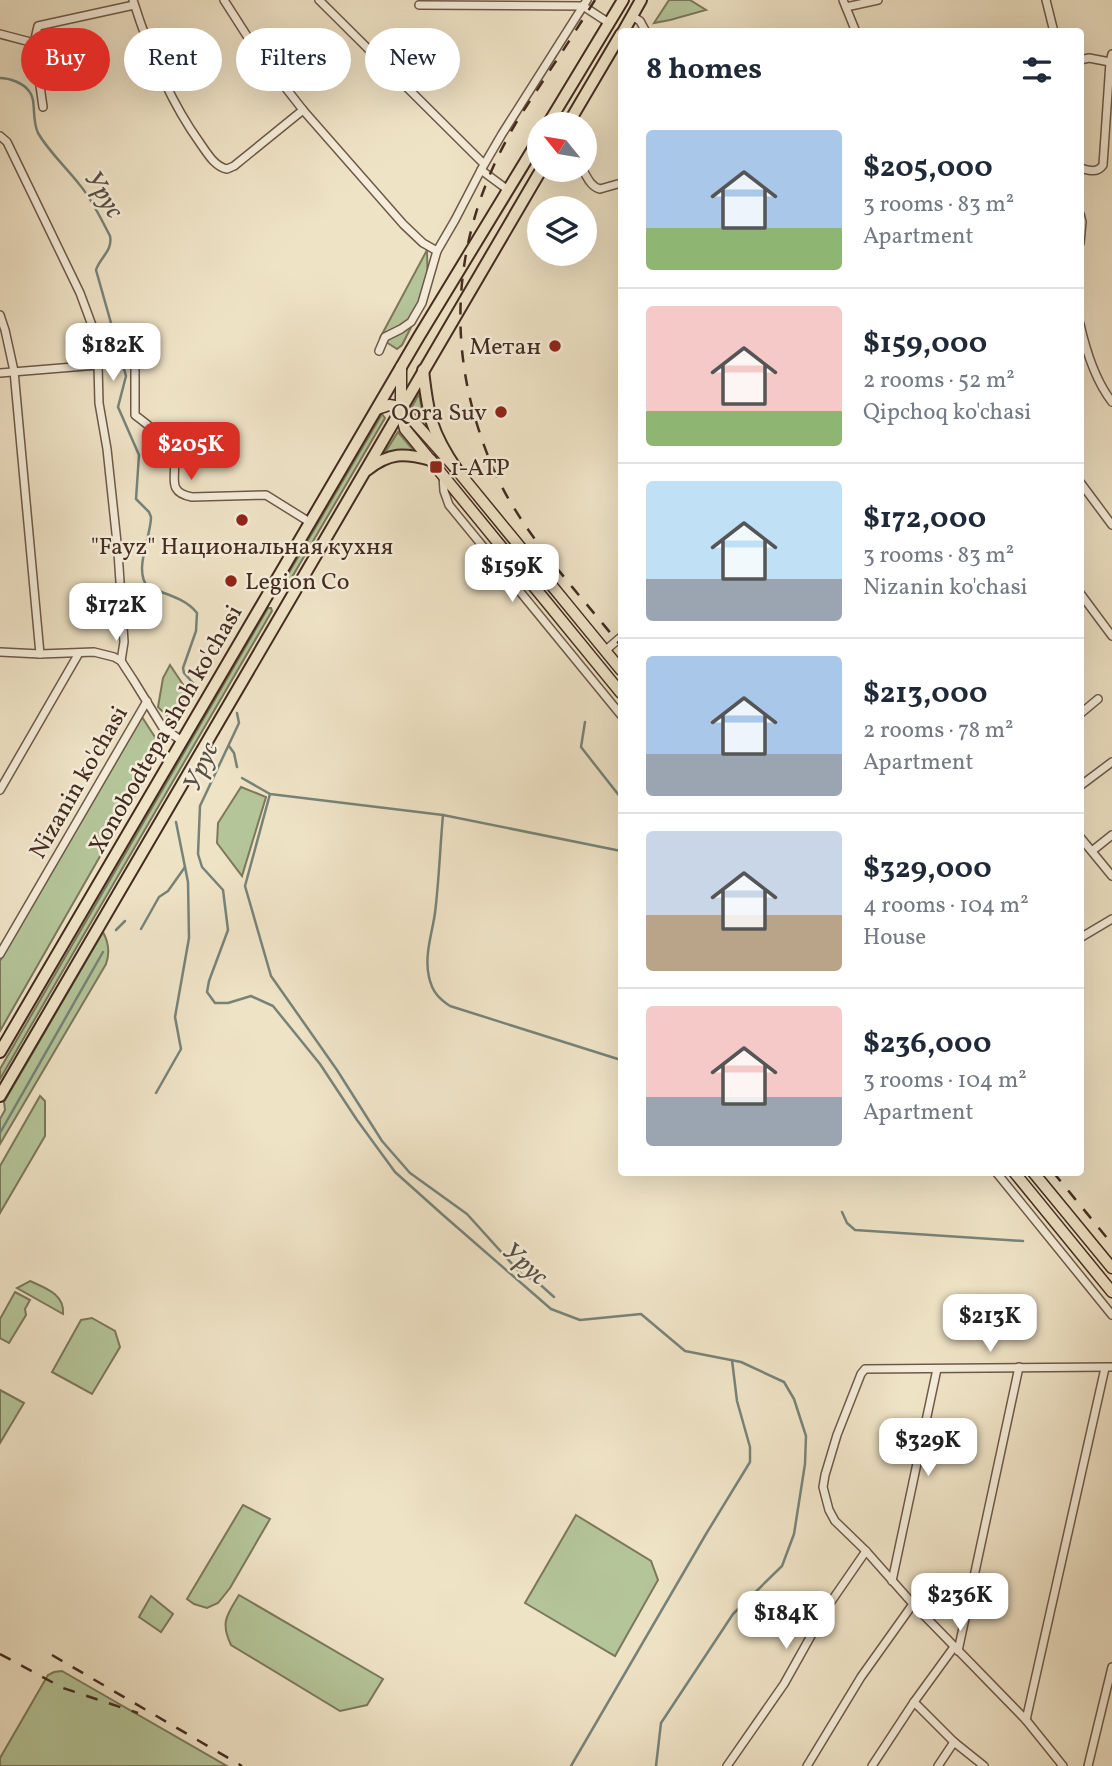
<!DOCTYPE html>
<meta charset="utf-8">
<style>
body{margin:0;font-family:Vollkorn,serif;background:#f2f2f3;color:#1f2937;height:100vh;display:flex;flex-direction:column;font-size:26px;white-space:nowrap}
*{box-sizing:border-box;margin:0}
p{font-size:23px;color:#747a83}
.icon{flex:none;width:38px;height:38px;fill:none;stroke:currentColor;stroke-width:2;stroke-linecap:round;stroke-linejoin:round}
.map{position:relative;flex:1;overflow:hidden}
.side{position:absolute;left:618px;top:28px;width:466px;height:1148px;display:flex;flex-direction:column;background:#fff;border-radius:7px;box-shadow:0 7px 28px #0002}
.side>*{flex:none}
.top-card{position:absolute;left:21px;top:28px;width:492px;height:63px;display:flex;gap:14px}
.needle{width:46px;rotate:300deg}
.buttons{position:absolute;left:527px;top:112px;display:grid;gap:14px}
.buttons a{display:grid;place-items:center;width:70px;height:70px;border-radius:50%;background:#fff;box-shadow:0 7px 28px #0002;font-size:35px}
.price{position:absolute;translate:-50% -60px;padding:0 16px;border-radius:14px;background:#fff;color:#222;font-size:23px;line-height:46px;filter:drop-shadow(0 2px 4px #0008)}
.price::after{content:'';position:absolute;left:50%;top:42px;width:21px;height:16px;margin-left:-10px;background:inherit;clip-path:polygon(0 0,100% 0,50% 100%)}
.price.selected{background:#d93025;color:#fff}
ul{padding:0;list-style:none}
li{display:flex;align-items:center;gap:21px;height:175px;padding:0 28px}
li+li{border-top:2px solid #e0e1e3}
li span{display:grid;place-items:center;flex:none;width:196px;height:140px;border-radius:7px;color:#555}
li>.icon{margin-inline-start:auto}
span .icon{width:84px;height:84px;fill:#fffc;stroke-width:1}
li b{font-size:30px}
h2{display:flex;justify-content:space-between;align-items:center;height:84px;padding:0 28px;font-size:30px}
.chip{padding:0 24px;border-radius:32px;background:#fff;box-shadow:0 7px 28px #0002;font-size:24px;line-height:63px}
.chip.selected{background:#d93025;color:#fff}
.map>svg:first-child{display:block}
.green{fill:#b4c599;stroke:#7c785c;stroke-width:2}
.lines{fill:none;stroke-linecap:round;stroke-linejoin:round}
.stream{stroke:#778379;stroke-width:2.5}
.minor-casing{stroke:#6e594a;stroke-width:10}
.major-casing{stroke:#432b20;stroke-width:13}
.highway-casing{stroke:#432b20;stroke-width:14}
.minor{stroke:#f5edda;stroke-width:7}
.major{stroke:#efe3c6;stroke-width:10}
.highway{stroke:#efe3c6;stroke-width:10}
.rail{stroke:#432b20;stroke-width:2.5;stroke-dasharray:12 12;stroke-linecap:butt}
.poi-dot{fill:#8f2418;stroke:#f5edda;stroke-width:2.5}
.labels{text-anchor:middle;stroke-width:5;stroke-linejoin:round;paint-order:stroke}
.poi-label{font-size:24px;fill:#432b20;stroke:#f5edda;text-anchor:end}
.street-label{font-size:24px;fill:#432b20;stroke:#f5edda}
.water-label{font-size:26px;font-style:italic;fill:#595045;stroke:#f5edda}
</style>
<div class="map">
<svg width="1112" height="1766" viewBox="0 0 1112 1766">
<rect width="100%" height="100%" fill="#efe3c6"/>
<filter id="stains"><feTurbulence type="fractalNoise" baseFrequency=".00286" numOctaves="4"/><feColorMatrix values="0 0 0 0 .2 0 0 0 0 .09 0 0 0 0 .02 0 0 0 .5 -.17"/></filter>
<radialGradient id="worn" r=".72"><stop offset=".6" stop-color="#630" stop-opacity="0"/><stop offset="1" stop-color="#630" stop-opacity=".3"/></radialGradient>
<g class="green">
<polygon points="669,0 690,0 706,10 670,20 654,23"/>
<polygon points="427,250 428,294 402,345 397,349 380,338"/>
<polygon points="419,394 423,414 428,430 410,410"/>
<polygon points="382,414 385,418 288,584 284,581"/>
<path d="M 398,432 L 415,452 C 404,449 395,449 384,454 Z"/>
<polygon points="268,608 271,608 272,611 0,1079 0,1069"/>
<polygon points="170,665 188,692 171,720 158,707 163,678"/>
<polygon points="142,717 162,748 0,1031 0,961"/>
<polygon points="241,787 266,797 242,876 217,843 218,823"/>
<path d="M 103,932 C 109,943 110,953 106,964 L 0,1144 L 0,1119 L 5,1110 L 4,1102 Z"/>
<polygon points="40,1096 45,1101 45,1136 0,1213 0,1166"/>
<path d="M 30,1281 C 45,1288 65,1294 63,1314 L 17,1288 Z"/>
<polygon points="15,1292 30,1300 25,1309 26,1315 9,1343 0,1338 0,1319"/>
<polygon points="92,1318 115,1331 120,1347 92,1394 52,1372 81,1320"/>
<polygon points="0,1390 24,1403 0,1443"/>
<polygon points="243,1505 270,1519 230,1588 218,1603 207,1608 194,1604 187,1599"/>
<polygon points="576,1515 651,1561 658,1580 615,1656 525,1603"/>
<path d="M 239,1595 L 383,1679 L 367,1705 L 340,1711 L 231,1645 C 220,1622 227,1615 239,1595 Z"/>
<polygon points="151,1596 173,1614 161,1632 139,1617"/>
<polygon points="62,1671 227,1766 0,1766 0,1758 48,1675 54,1672"/>
</g>
<g class="lines">
<g class="stream">
<path d="M 0,78 C 10,78 23,83 29,91 C 37,100 31,118 38,133 C 49,152 66,167 79,184 C 92,199 101,219 110,236 C 113,251 100,257 96,270 L 126,376 L 118,407 L 139,455 L 136,499 L 149,512 L 151,517 C 151,537 133,571 148,587 C 165,594 185,598 197,613 L 196,631 L 183,668 L 184,673 L 193,683"/>
<polyline points="237,713 239,723 200,806 198,854 202,867 223,890 228,930 209,981 207,992 215,1003 228,1003 251,996 273,1006 320,1064 357,1120 395,1172 443,1215 551,1309 580,1320 641,1314 685,1351 741,1362 784,1382 794,1399 806,1436 805,1464 794,1534 782,1566 733,1614 661,1723 656,1766"/>
<polyline points="585,722 581,747 621,798"/>
<polyline points="229,746 234,753 237,767"/>
<polyline points="242,778 270,794 443,815 621,851"/>
<polyline points="270,794 245,886 271,976 337,1070 382,1141 410,1173 467,1214 524,1277 534,1279 554,1297"/>
<path d="M 443,815 C 440,848 439,881 435,913 C 432,934 424,956 429,977 C 432,991 438,998 450,1006 L 621,1060"/>
<polyline points="141,929 159,897 168,891 185,867"/>
<polyline points="116,930 125,921"/>
<polyline points="156,1093 181,1049 175,1017 189,938 188,882 176,822"/>
<polyline points="0,1133 103,952"/>
<polyline points="842,1212 847,1223 855,1230 1023,1241"/>
<polyline points="571,1766 706,1534 750,1462 750,1447 737,1401 732,1360"/>
</g>
<defs>
<g id="minor">
<path d="M 133,0 C 149,51 169,100 200,143 C 207,153 215,167 227,169 L 234,166 L 303,110"/>
<polyline points="224,0 256,50 303,110 403,224 423,243 437,251"/>
<polyline points="319,0 484,164"/>
<polyline points="843,0 856,32"/>
<polyline points="1046,0 1054,32"/>
<polyline points="419,5 583,6 609,23"/>
<polyline points="846,7 878,0"/>
<polyline points="632,16 640,21 646,32"/>
<polyline points="0,34 34,43"/>
<polyline points="1080,60 1089,58 1110,62"/>
<polyline points="43,107 34,43 38,26 134,5"/>
<polyline points="0,136 7,142 80,293 93,328 98,365 99,403 107,449 118,552 124,642 121,661"/>
<path d="M 1080,168 C 1088,170 1097,174 1103,165 L 1110,62 L 1112,54"/>
<polyline points="481,170 508,190"/>
<path d="M 583,170 C 587,177 591,187 600,189 L 621,183"/>
<polyline points="1080,214 1082,222 1080,243"/>
<polyline points="0,315 5,330 14,371 40,654"/>
<path d="M 1080,324 C 1086,351 1095,380 1112,402"/>
<polyline points="379,351 385,337 401,329 411,322 422,303 437,251 455,220 481,170 502,134 587,0"/>
<path d="M 135,363 L 135,415 C 149,426 168,439 173,457 C 179,474 164,492 192,497 L 266,495 L 311,523"/>
<polyline points="0,373 98,365"/>
<polyline points="443,476 444,491 449,505 621,715"/>
<polyline points="1080,482 1112,525"/>
<polyline points="1080,593 1112,636"/>
<polyline points="606,650 621,637"/>
<polyline points="0,652 40,654 94,652 114,657 121,661 134,681 163,728 182,741"/>
<polyline points="1080,714 1098,699"/>
<polyline points="1080,786 1112,762"/>
<polyline points="0,790 79,653"/>
<polyline points="1080,837 1112,876"/>
<polyline points="1092,851 1112,835"/>
<polyline points="1080,938 1112,919"/>
<polyline points="0,954 147,701"/>
<polyline points="996,1172 1112,1315"/>
<polyline points="892,1581 937,1369"/>
<polyline points="958,1651 1019,1367"/>
<polyline points="914,1702 954,1742 984,1766"/>
<polyline points="1026,1720 1105,1368"/>
<polyline points="727,1766 784,1684 826,1609 866,1551"/>
<polyline points="807,1766 861,1677 913,1604"/>
<polyline points="872,1766 914,1702 954,1647"/>
<polyline points="938,1766 954,1742"/>
<polyline points="1063,1766 1026,1720 913,1604 866,1551 835,1521 829,1510 823,1487 825,1475 837,1435 861,1374 865,1369 1112,1367"/>
<polyline points="1088,1766 1112,1667"/>
</g>
<g id="major">
<polyline points="401,367 401,414 405,429 621,693"/>
<polyline points="377,409 389,405 401,407 457,470 621,670"/>
<polyline points="1014,1172 1112,1292"/>
<polyline points="1033,1172 1112,1268"/>
</g>
<g id="highway">
<polyline points="623,32 641,0"/>
<polyline points="548,124 623,0"/>
<polyline points="568,124 621,34"/>
<path d="M 423,370 C 428,415 431,432 457,470"/>
<path d="M 367,470 C 390,452 404,453 431,460"/>
<polyline points="0,1052 418,338 539,139"/>
<polyline points="0,1096 541,170"/>
</g>
</defs>
<use href="#minor" class="minor-casing"/>
<use href="#major" class="major-casing"/>
<use href="#highway" class="highway-casing"/>
<use href="#minor" class="minor"/>
<use href="#major" class="major"/>
<use href="#highway" class="highway"/>
<g class="rail">
<path d="M 595,0 C 581,22 567,45 552,67 C 537,91 520,114 507,139 C 459,228 447,324 476,421 C 485,451 497,481 514,508 C 544,557 585,601 621,646"/>
<polyline points="1053,1172 1112,1244"/>
<polyline points="0,1654 63,1688 138,1713"/>
<polyline points="52,1655 242,1766"/>
</g>
</g>
<g class="poi-dot">
<circle cx="555" cy="346" r="7"/>
<circle cx="501" cy="412" r="7"/>
<rect x="429" y="460" width="14" height="14" rx="3.5"/>
<circle cx="242" cy="520" r="7"/>
<circle cx="231" cy="581" r="7"/>
</g>
<g class="labels">
<g class="poi-label">
<text x="541" y="354">Метан</text>
<text x="487" y="420">Qora Suv</text>
<text x="450" y="475" text-anchor="start">1-ATP</text>
<text x="242" y="554" text-anchor="middle">"Fayz" Национальная кухня</text>
<text x="245" y="589" text-anchor="start">Legion Co</text>
</g>
<g class="street-label">
<text transform="translate(165 729) rotate(-60)" y="8">Xonobodtepa shoh ko'chasi</text>
<text transform="translate(78 782) rotate(-60)" y="8">Nizanin ko'chasi</text>
</g>
<g class="water-label">
<text transform="translate(105 194) rotate(58)" y="9">Урус</text>
<text transform="translate(200 766) rotate(-66)" y="9">Урус</text>
<text transform="translate(526 1263) rotate(41)" y="9">Урус</text>
</g>
</g>
<rect width="100%" height="100%" filter="url(#stains)"/>
<rect width="100%" height="100%" fill="url(#worn)"/>
</svg>
<div class="buttons">
<a><svg class="needle" viewBox="-14 -14 28 28"><path d="M0-13l5 13h-10z" fill="#e53935"/><path d="M0 13l5-13h-10z" fill="#747a83"/></svg></a>
<a><svg class="icon" aria-label="layers" viewBox="0 0 24 24"><path d="M12 4l9 5-9 5-9-5zM3 14l9 5 9-5"/></svg></a>
</div>
<b class="price" style="left:113px;top:383px">$182K</b>
<b class="price selected" style="left:191px;top:482px">$205K</b>
<b class="price" style="left:512px;top:604px">$159K</b>
<b class="price" style="left:116px;top:643px">$172K</b>
<b class="price" style="left:990px;top:1354px">$213K</b>
<b class="price" style="left:928px;top:1478px">$329K</b>
<b class="price" style="left:960px;top:1633px">$236K</b>
<b class="price" style="left:786px;top:1651px">$184K</b>
<div class="top-card">
<a class="chip selected">Buy</a>
<a class="chip">Rent</a>
<a class="chip">Filters</a>
<a class="chip">New</a>
</div>
<section class="side">
<h2>8 homes<svg class="icon" aria-label="filters" viewBox="0 0 24 24"><path d="M4 7h16M4 17h16"/><circle cx="9" cy="7" r="2"/><circle cx="15" cy="17" r="2"/></svg></h2>
<ul>
<li><span style="background:linear-gradient(#a9c7e8 70%,#8fb573 0)"><svg class="icon" aria-label="home" viewBox="0 0 24 24"><path d="M3 11l9-7 9 7M6 9v11h12V9"/></svg></span><div><b>$205,000</b><p>3 rooms · 83 m²</p><p>Apartment</p></div></li>
<li><span style="background:linear-gradient(#f6c9c9 75%,#8fb573 0)"><svg class="icon" aria-label="home" viewBox="0 0 24 24"><path d="M3 11l9-7 9 7M6 9v11h12V9"/></svg></span><div><b>$159,000</b><p>2 rooms · 52 m²</p><p>Qipchoq ko'chasi</p></div></li>
<li><span style="background:linear-gradient(#bfe0f5 70%,#9aa5b1 0)"><svg class="icon" aria-label="home" viewBox="0 0 24 24"><path d="M3 11l9-7 9 7M6 9v11h12V9"/></svg></span><div><b>$172,000</b><p>3 rooms · 83 m²</p><p>Nizanin ko'chasi</p></div></li>
<li><span style="background:linear-gradient(#a9c7e8 70%,#9aa5b1 0)"><svg class="icon" aria-label="home" viewBox="0 0 24 24"><path d="M3 11l9-7 9 7M6 9v11h12V9"/></svg></span><div><b>$213,000</b><p>2 rooms · 78 m²</p><p>Apartment</p></div></li>
<li><span style="background:linear-gradient(#c9d6e8 60%,#b9a48a 0)"><svg class="icon" aria-label="home" viewBox="0 0 24 24"><path d="M3 11l9-7 9 7M6 9v11h12V9"/></svg></span><div><b>$329,000</b><p>4 rooms · 104 m²</p><p>House</p></div></li>
<li><span style="background:linear-gradient(#f6c9c9 65%,#9aa5b1 0)"><svg class="icon" aria-label="home" viewBox="0 0 24 24"><path d="M3 11l9-7 9 7M6 9v11h12V9"/></svg></span><div><b>$236,000</b><p>3 rooms · 104 m²</p><p>Apartment</p></div></li>
</ul>
</section>
</div>
